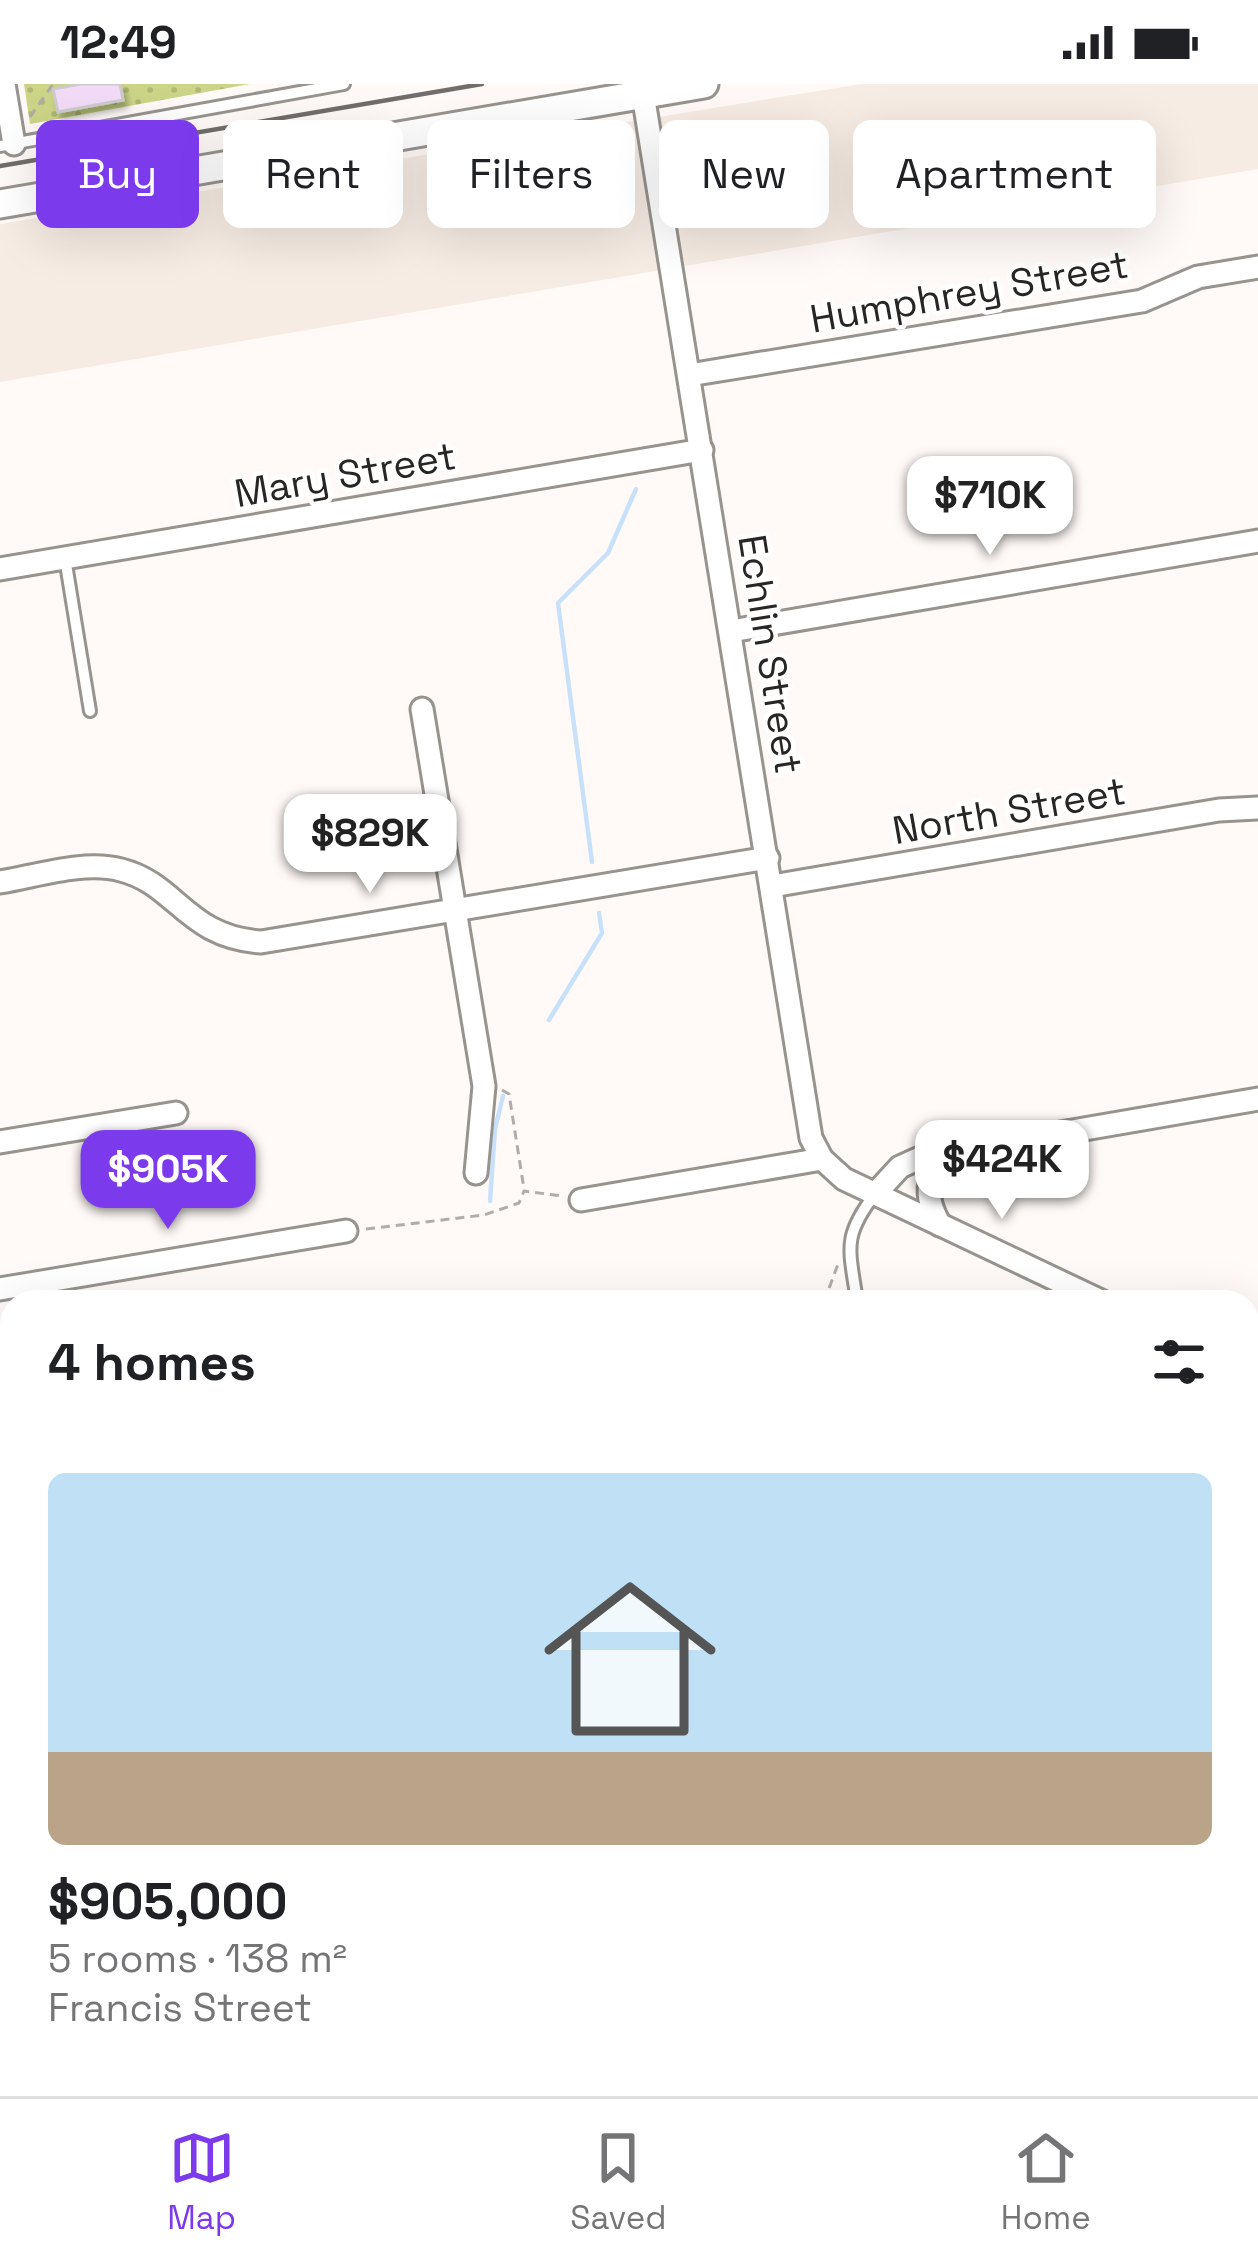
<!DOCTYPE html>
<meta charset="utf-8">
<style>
body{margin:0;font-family:"Space Grotesk",sans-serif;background:#f6f6f6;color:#202124;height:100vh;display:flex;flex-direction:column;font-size:45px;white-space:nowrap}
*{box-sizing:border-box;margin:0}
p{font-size:39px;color:#757577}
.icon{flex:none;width:66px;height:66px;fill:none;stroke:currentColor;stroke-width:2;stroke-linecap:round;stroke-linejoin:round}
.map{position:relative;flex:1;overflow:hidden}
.side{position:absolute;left:0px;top:1206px;width:1260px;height:807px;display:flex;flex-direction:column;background:#fff;border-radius:36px 36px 0 0;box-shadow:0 12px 48px #0002}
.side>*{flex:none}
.hud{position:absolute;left:36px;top:36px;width:1188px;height:108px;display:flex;gap:24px}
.price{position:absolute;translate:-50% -102px;padding:0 27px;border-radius:24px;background:#fff;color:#222;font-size:39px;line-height:78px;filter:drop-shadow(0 3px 6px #0008)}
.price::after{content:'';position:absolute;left:50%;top:72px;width:36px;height:27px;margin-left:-18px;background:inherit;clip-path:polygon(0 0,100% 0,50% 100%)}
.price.current{background:#7c3aed;color:#fff}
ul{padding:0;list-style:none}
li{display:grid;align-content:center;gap:24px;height:636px;padding:0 48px}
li+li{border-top:3px solid #e0e0e0}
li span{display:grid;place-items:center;height:372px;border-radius:18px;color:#555}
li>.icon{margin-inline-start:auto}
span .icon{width:216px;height:216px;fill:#fffc;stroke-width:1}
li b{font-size:51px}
h2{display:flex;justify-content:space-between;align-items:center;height:144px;padding:0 48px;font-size:51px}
.chip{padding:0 42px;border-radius:18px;background:#fff;box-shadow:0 12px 48px #0002;font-size:42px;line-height:108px}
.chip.current{background:#7c3aed;color:#fff}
.status{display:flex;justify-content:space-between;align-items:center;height:84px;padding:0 60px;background:#fff;direction:ltr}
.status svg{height:33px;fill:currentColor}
.tabs{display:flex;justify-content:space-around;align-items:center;height:168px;border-top:3px solid #e0e0e0;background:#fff;font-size:33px;color:#757577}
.tabs a{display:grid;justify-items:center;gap:6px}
.tabs .current{color:#7c3aed}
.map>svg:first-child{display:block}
.built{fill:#f7ece3}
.grass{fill:url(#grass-tufts)}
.park{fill:url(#park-dots)}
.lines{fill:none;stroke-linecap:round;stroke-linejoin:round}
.stream{stroke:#c8e1fa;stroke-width:4.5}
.building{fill:#f1dbf7;stroke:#cdcace;stroke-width:3;filter:url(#shadow)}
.service-casing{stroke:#97938f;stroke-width:16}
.minor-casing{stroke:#97938f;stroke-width:27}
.secondary-casing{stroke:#97938f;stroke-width:33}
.path{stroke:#afaca9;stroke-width:3;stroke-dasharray:9 6;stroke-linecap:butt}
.service{stroke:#fff;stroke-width:10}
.minor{stroke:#fff;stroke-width:21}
.secondary{stroke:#fff;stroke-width:27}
.rail{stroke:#706d6b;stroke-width:4.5}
.labels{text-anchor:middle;stroke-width:9;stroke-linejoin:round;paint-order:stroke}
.street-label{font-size:39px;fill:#272624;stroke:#fff}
</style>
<div class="status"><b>12:49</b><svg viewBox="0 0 49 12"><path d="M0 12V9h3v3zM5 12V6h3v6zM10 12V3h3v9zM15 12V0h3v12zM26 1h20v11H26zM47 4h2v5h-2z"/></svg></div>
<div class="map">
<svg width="1258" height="2012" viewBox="0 0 1258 2012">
<defs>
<pattern id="grass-tufts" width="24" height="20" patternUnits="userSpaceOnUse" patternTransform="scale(3)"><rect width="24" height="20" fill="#ccd587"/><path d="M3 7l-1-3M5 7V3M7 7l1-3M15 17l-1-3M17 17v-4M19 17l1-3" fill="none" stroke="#afb774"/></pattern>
<pattern id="park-dots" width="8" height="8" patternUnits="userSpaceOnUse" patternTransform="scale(3)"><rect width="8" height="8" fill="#ccd587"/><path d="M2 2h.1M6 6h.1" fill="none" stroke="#afb774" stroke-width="1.8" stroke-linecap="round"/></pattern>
<filter id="shadow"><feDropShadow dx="4" dy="7" stdDeviation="3" flood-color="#0004"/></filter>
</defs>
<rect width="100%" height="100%" fill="#fffaf7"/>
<polygon class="built" points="861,0 1258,0 1258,85 0,298 0,140"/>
<g class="grass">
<polygon points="12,1394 12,1714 0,1719 0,1395"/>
<polygon points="1248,1489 1258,1494 1258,2012 232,2012 323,2001 1248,2001"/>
</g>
<polygon class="park" points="24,0 250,0 30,40"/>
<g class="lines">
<g class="stream">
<polyline points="592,778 558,519 608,469 636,405"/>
<polyline points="549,936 602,849 599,829"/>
<polyline points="490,1117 495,1045 503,1012"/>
<polyline points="401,2001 404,2012"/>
</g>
</g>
<g class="building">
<polygon points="81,0 120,0 123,16 58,28 53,5"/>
<polygon points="1258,1690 1258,1772 1248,1769 1248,1693"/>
</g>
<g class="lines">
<defs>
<g id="service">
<polyline points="0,62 344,0"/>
<polyline points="65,474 90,627"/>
<path d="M 857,1218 C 850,1166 841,1154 875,1110"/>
</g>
<g id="minor">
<polyline points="4,0 14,60"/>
<polyline points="643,10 811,1054 822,1075 844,1095 1103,1218"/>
<polyline points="689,291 1142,217 1198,193 1258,183"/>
<polyline points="0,485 702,366"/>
<polyline points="731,547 1258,457"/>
<polyline points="422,625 484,1002 476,1089"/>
<path d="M 0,798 C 37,792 84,776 121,786 C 177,800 186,853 261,858 L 768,774"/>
<polyline points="772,802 1219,726 1258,724"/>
<polyline points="0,1058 176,1029"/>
<polyline points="875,1110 900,1083 922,1073 1258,1015"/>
<polyline points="581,1116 822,1075"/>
<path d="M 940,1141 C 923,1111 925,1089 952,1067"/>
<polyline points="0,1205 346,1147"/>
<polyline points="1248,1292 1258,1297"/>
</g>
<polyline id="secondary" points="0,120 704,0"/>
</defs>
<use href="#service" class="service-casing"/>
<use href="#minor" class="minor-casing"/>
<use href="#secondary" class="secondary-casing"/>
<g class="path">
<polyline points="30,33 53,0"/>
<polyline points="40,69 44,89"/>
<polyline points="502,1006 509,1010 524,1105"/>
<polyline points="366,1145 484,1131 519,1119 524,1107 562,1112"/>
<polyline points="824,1218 838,1180"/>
<polyline points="0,1519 12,1543"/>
<polyline points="0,1559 12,1549"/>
<polyline points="1248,1981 1258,1978"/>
<polyline points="1169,2001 1181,2012"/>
<polyline points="1196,2012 1209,2001"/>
</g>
<use href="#service" class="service"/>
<use href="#minor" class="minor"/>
<use href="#secondary" class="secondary"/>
<polyline class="rail" points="0,82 482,0"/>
</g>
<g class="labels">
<g class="street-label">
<text transform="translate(969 207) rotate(-10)" y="14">Humphrey Street</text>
<text transform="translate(345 390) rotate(-10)" y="14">Mary Street</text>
<text transform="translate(771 570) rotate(81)" y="14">Echlin Street</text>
<text transform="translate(1009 726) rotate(-10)" y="14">North Street</text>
</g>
</g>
</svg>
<b class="price" style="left:990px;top:474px">$710K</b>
<b class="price" style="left:370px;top:812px">$829K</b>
<b class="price" style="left:1002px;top:1138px">$424K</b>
<b class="price current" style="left:168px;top:1148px">$905K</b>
<div class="hud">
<a class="chip current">Buy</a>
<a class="chip">Rent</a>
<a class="chip">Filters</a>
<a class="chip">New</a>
<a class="chip">Apartment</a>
</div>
<section class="side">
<h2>4 homes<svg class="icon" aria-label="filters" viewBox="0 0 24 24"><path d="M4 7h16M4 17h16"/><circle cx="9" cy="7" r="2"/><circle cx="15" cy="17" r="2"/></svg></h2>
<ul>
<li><span style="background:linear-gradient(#bfe0f5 75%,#b9a48a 0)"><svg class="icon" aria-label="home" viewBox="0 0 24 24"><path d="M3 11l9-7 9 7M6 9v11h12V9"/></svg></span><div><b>$905,000</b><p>5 rooms · 138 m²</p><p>Francis Street</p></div></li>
</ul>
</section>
</div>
<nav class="tabs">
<a class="current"><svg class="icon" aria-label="map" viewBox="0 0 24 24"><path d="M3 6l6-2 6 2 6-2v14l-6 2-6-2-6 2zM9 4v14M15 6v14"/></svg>Map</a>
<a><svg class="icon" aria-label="saved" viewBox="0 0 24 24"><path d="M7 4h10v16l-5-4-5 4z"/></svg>Saved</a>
<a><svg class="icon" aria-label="home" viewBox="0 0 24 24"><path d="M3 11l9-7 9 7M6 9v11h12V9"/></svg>Home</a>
</nav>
